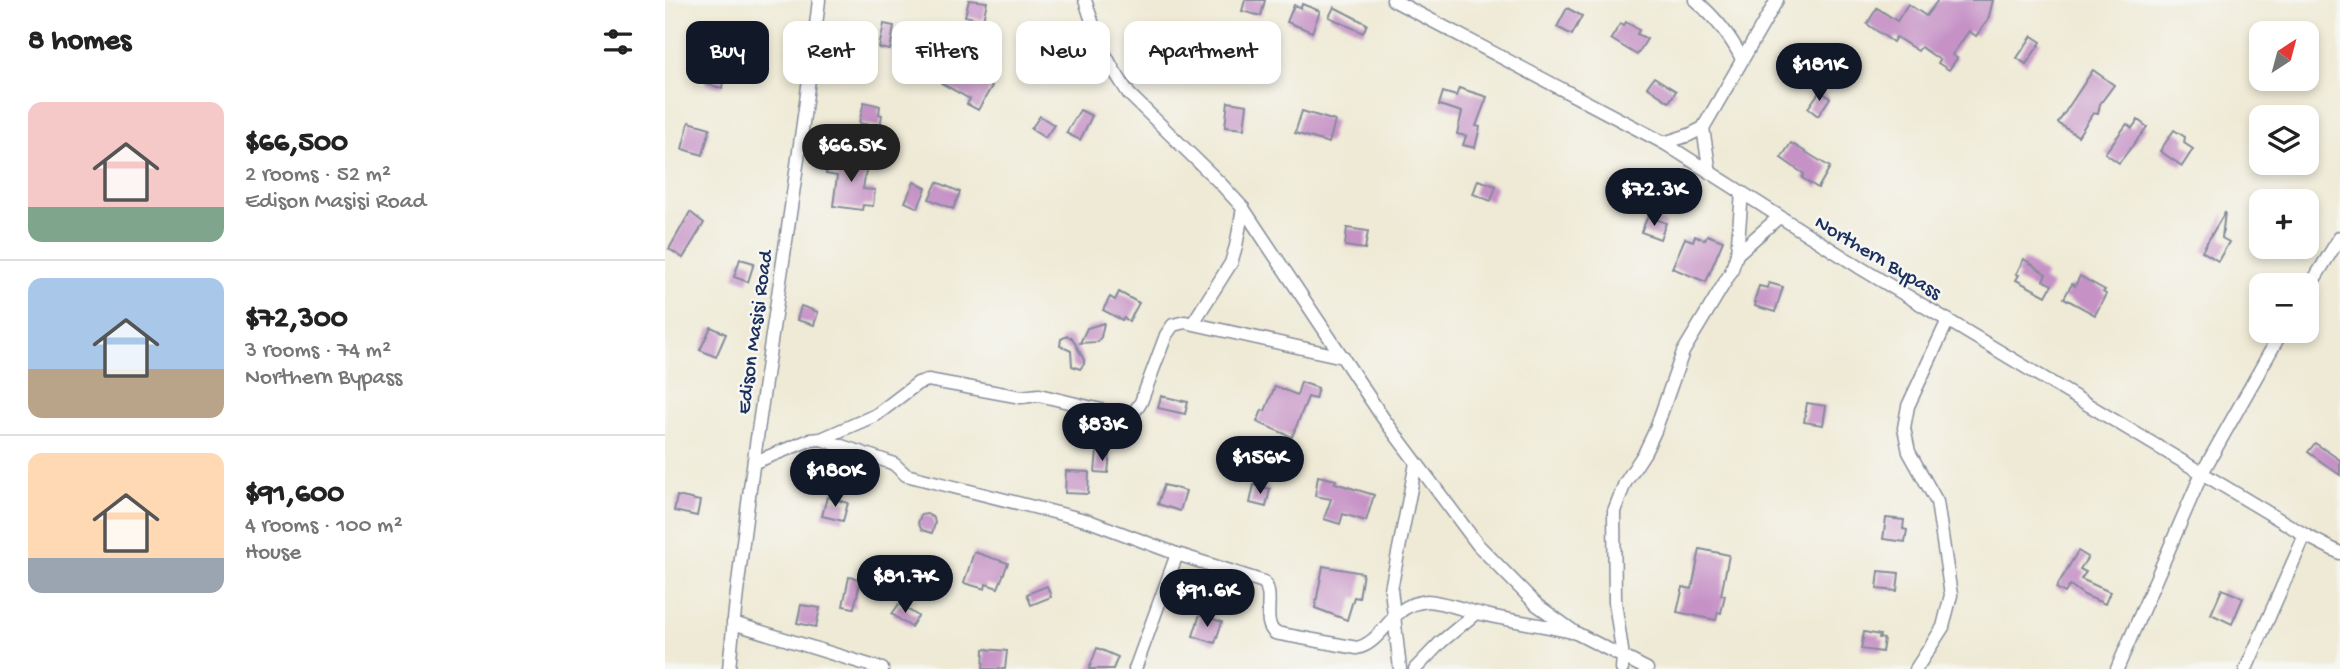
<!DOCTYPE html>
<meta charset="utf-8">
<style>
body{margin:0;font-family:"Gochi Hand",sans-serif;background:#f6f6f6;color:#222;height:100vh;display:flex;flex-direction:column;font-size:26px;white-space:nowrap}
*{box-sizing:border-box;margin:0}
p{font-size:23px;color:#767676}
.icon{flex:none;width:38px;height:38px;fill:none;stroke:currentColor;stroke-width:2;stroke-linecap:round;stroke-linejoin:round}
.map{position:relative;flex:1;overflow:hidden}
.details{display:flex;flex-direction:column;background:#fff;width:665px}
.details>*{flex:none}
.guide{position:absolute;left:21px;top:21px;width:665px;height:63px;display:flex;gap:14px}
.needle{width:46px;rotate:36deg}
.tools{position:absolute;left:1584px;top:21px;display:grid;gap:14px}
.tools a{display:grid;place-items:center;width:70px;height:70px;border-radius:14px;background:#fff;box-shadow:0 4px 10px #0003;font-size:35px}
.price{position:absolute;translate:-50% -60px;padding:0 16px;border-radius:24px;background:#111827;color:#fff;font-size:23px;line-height:46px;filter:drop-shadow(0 2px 4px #0008)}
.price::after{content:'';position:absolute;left:50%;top:42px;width:21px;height:16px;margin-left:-10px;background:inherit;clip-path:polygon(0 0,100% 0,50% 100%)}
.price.current{background:#222;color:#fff}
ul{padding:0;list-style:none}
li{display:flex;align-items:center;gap:21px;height:175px;padding:0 28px}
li+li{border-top:2px solid #e0e0e0}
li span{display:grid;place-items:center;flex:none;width:196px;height:140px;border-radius:14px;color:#555}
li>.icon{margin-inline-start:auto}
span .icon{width:84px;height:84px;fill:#fffc;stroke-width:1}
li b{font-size:30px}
h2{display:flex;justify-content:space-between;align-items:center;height:84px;padding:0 28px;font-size:30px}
.pill{padding:0 24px;border-radius:14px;background:#fff;box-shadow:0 4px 10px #0003;font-size:24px;line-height:63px}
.pill.current{background:#111827;color:#fff}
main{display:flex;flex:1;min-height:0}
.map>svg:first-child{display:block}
.building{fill:#c692c6}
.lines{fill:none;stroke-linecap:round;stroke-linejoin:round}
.minor-casing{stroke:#858c9a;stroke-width:15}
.minor{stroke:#fff;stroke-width:12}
.labels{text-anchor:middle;stroke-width:5;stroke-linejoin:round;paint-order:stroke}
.street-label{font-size:21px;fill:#1b2f5e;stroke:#f6f6f2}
</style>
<main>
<section class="details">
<h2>8 homes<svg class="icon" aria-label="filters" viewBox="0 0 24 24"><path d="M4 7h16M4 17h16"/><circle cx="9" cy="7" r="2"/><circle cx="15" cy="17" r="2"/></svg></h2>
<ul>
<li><span style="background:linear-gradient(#f6c9c9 75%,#7fa58c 0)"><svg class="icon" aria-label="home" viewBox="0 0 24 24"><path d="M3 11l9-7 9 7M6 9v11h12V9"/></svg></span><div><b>$66,500</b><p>2 rooms · 52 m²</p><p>Edison Masisi Road</p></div></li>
<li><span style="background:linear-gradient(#a9c7e8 65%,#b9a48a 0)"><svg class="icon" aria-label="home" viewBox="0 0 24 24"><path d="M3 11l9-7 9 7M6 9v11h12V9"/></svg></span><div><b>$72,300</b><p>3 rooms · 74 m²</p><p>Northern Bypass</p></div></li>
<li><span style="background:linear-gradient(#ffd9b3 75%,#9aa5b1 0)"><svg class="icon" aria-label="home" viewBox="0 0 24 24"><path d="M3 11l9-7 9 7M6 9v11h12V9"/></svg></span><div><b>$91,600</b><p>4 rooms · 100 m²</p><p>House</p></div></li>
</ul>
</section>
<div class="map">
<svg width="1675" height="669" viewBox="0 0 1675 669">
<rect width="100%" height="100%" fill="#f6f6f2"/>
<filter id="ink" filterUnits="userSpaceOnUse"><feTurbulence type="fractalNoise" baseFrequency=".0143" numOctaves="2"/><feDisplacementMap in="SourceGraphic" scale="14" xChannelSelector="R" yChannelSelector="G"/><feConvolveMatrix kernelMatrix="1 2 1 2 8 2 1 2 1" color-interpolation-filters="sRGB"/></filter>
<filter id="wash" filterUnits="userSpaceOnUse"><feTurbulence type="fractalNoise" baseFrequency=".00686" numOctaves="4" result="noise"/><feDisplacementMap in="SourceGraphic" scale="28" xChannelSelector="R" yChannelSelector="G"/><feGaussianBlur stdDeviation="1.57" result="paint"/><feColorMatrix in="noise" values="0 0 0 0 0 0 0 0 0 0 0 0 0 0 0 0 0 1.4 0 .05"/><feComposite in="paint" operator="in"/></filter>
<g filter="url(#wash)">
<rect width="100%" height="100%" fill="#efead5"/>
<g id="blocks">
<g class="building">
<polygon points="304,0 322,2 318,20 300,16"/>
<polygon points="580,0 600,0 596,16 577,11"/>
<polygon points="1273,0 1328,0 1323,20 1311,36 1304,31 1287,55 1292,58 1284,70 1273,63 1275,60 1256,47 1253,51 1231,37 1228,42 1202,24 1212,8 1232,21 1243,4 1261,16"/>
<polygon points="637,4 655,11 647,32 622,22 629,5 636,8"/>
<polygon points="669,7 702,24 698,33 664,17"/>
<polygon points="902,8 917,16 907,35 892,27"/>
<polygon points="961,22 974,30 972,34 982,39 972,55 946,39 955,24 959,26"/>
<polygon points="219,24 229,26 225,50 214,48"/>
<polygon points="30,35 70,39 63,78 59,77 57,88 40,84 46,51 28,48"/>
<polygon points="1367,36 1376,42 1361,64 1352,58"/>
<polygon points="1126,52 1149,68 1138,84 1125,75 1123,77 1114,71"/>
<circle cx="1182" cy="65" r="11"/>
<polygon points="285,62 327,86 313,110 302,104 305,99 276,83 279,66"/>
<polygon points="1428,70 1449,85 1435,104 1433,114 1428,113 1413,136 1393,123"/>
<polygon points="989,77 1011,91 1004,102 982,87"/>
<polygon points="794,88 822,97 811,126 815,127 810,148 798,145 801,136 792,134 797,112 774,105 778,92 791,96"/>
<polygon points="1155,91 1165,98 1153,116 1143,108"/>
<polygon points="199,102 215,106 214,114 217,115 215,127 194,123"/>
<polygon points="563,102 582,105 579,129 560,127"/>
<polygon points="415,110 427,116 415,140 401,133"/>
<polygon points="637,111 670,121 664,143 630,133"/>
<polygon points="375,116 389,125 380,138 366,129"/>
<polygon points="1473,120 1482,127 1454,163 1440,153 1462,124 1467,128"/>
<polygon points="24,122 45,128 38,155 17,149"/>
<polygon points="1509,130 1520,137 1519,143 1528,149 1517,166 1495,151"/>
<polygon points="1126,143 1165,167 1153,188 1137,178 1139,174 1116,158"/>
<polygon points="171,158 202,160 204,166 201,170 198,189 210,190 208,206 198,205 197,210 168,206 172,176 161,174 162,163 170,164"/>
<polygon points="813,180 831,186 826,201 808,194"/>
<polygon points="249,182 261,188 253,208 240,202"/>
<polygon points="272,182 295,192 288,209 264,199"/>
<polygon points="25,212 39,223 18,258 4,249"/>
<polygon points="1560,212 1557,238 1564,242 1553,261 1537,251"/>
<polygon points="983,216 1001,223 995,239 976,232"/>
<polygon points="682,228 703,231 700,249 680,246"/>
<polygon points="1042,235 1058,241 1041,282 1007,268 1020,238 1028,241 1030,236 1040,240"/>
<polygon points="75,259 89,263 83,282 69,277"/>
<polygon points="1359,259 1381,274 1378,280 1387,285 1381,296 1351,280 1354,275 1351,274"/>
<polygon points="1415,276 1440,290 1438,292 1441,294 1430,315 1399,298 1407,284 1410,286"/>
<polygon points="1104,283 1118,287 1110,312 1090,306 1091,302 1089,302 1094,286 1103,288"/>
<polygon points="454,292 474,303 464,321 459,318 457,320 438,310 445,297 450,300"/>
<polygon points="136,306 153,312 149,325 132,320"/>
<polygon points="439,323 436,337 432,342 415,343 422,328"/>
<polygon points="46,327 61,334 51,357 35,350"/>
<polygon points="402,336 406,338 406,336 419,360 419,364 415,369 407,366 406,351 395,346 396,339"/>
<polygon points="636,382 653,388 650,399 643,397 627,437 592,422 597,410 600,411 610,386 632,395"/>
<polygon points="496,396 523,402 520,414 493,408"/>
<polygon points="1142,403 1161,406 1158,425 1139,422"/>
<polygon points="1650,443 1675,460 1675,475 1643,452"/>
<polygon points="432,452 445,454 443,473 430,472"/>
<polygon points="401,471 424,472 423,494 400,493"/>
<polygon points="653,476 671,480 670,483 709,495 701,521 678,514 675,524 659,519 666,499 650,496"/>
<polygon points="499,485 521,491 515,511 493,504"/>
<polygon points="589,485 605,489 601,507 585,503"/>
<polygon points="12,496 35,501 32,516 9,511"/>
<polygon points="162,497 183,503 178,521 157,516"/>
<polygon points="262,514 269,518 270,524 267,533 257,530 253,523 256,515"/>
<polygon points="1221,518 1239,520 1238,529 1242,530 1240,542 1218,539"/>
<polygon points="1035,549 1064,555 1056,595 1060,595 1056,613 1053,612 1051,620 1012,612 1018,587 1027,589"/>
<polygon points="1413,551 1423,557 1415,569 1421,572 1416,579 1445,592 1440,604 1419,595 1405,585 1400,593 1391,588"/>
<polygon points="309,552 343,563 333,588 321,584 320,589 299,583"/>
<polygon points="658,566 698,573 694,598 689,597 682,620 650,608"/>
<polygon points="1214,571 1234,573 1232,591 1212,589"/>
<polygon points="184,577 196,579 189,608 178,606"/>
<polygon points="382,586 386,597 366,605 362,594"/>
<polygon points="1557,589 1578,598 1567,624 1546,614"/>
<polygon points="234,604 253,616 246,627 227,614"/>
<polygon points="136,605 155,608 151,627 132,623"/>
<polygon points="535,614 557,622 550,643 528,636"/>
<polygon points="1199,632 1215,635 1214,638 1219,639 1217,652 1196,649"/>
<polygon points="432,648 453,657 448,669 424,669"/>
<polygon points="319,649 342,651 340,669 318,669"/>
</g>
</g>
</g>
<g filter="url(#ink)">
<use href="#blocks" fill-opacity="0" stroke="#858c9a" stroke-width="2"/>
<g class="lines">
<defs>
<g id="minor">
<polyline points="420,0 434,43 448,69 464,94 556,184 578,208 718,418 813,545 872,605 911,633 982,669"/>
<polyline points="728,0 999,143 1194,267 1640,535 1675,553"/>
<path d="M 1030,0 C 1051,18 1065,35 1077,59"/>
<polyline points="1038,128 1045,173"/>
<polyline points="999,143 1024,135 1038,128 1112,0"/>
<polyline points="1072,254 1114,217"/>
<polyline points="1642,291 1675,237"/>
<polyline points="528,323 566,263 571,246 578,208"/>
<path d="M 156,439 L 211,415 L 253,383 L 263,380 L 356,397 L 374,395 L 457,415 C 467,414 471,411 476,402 L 501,335 L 508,325 L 520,322 L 678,357"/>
<path d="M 90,462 L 145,440 L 156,439 L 221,461 L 229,464 L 241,475 L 424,521 L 512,554 L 599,582 C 610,597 596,621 610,633 L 692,648 C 715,643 724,614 746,605 C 750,603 758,602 762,601 C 775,601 806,612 821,615 C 851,622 881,625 911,633"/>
<polyline points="68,623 217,669"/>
<path d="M 64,669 C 85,445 128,223 154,0"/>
<polyline points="470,669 512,554"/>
<polyline points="735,669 726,589 751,463"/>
<polyline points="750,669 776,642 811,613"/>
<polyline points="957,669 958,657 950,602 949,511 960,483 980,452 990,431 1018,352 1066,272 1072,254 1077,193"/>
<polyline points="1251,669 1278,627 1286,595 1272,502 1244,452 1239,428 1243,406 1283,320"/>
<polyline points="1452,669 1537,473 1617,331"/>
<polyline points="1581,669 1640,535"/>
</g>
</defs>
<use href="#minor" class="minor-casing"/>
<use href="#minor" class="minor"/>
</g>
</g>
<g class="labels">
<g class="street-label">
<text transform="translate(1214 256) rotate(31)" y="7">Northern Bypass</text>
<text transform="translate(88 332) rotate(-82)" y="7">Edison Masisi Road</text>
</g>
</g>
</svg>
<div class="tools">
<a><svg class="needle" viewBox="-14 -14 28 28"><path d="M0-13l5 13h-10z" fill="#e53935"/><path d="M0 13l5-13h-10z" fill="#767676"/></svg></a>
<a><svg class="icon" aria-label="layers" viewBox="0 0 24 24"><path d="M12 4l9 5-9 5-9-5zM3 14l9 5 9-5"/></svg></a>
<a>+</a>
<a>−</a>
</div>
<b class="price" style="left:1154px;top:103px">$181K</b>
<b class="price current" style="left:186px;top:184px">$66.5K</b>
<b class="price" style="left:989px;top:228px">$72.3K</b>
<b class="price" style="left:437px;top:463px">$83K</b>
<b class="price" style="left:595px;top:496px">$156K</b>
<b class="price" style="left:170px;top:509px">$180K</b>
<b class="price" style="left:240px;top:615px">$81.7K</b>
<b class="price" style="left:542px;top:629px">$91.6K</b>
<div class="guide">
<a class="pill current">Buy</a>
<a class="pill">Rent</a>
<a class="pill">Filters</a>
<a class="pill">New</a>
<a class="pill">Apartment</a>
</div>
</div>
</main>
